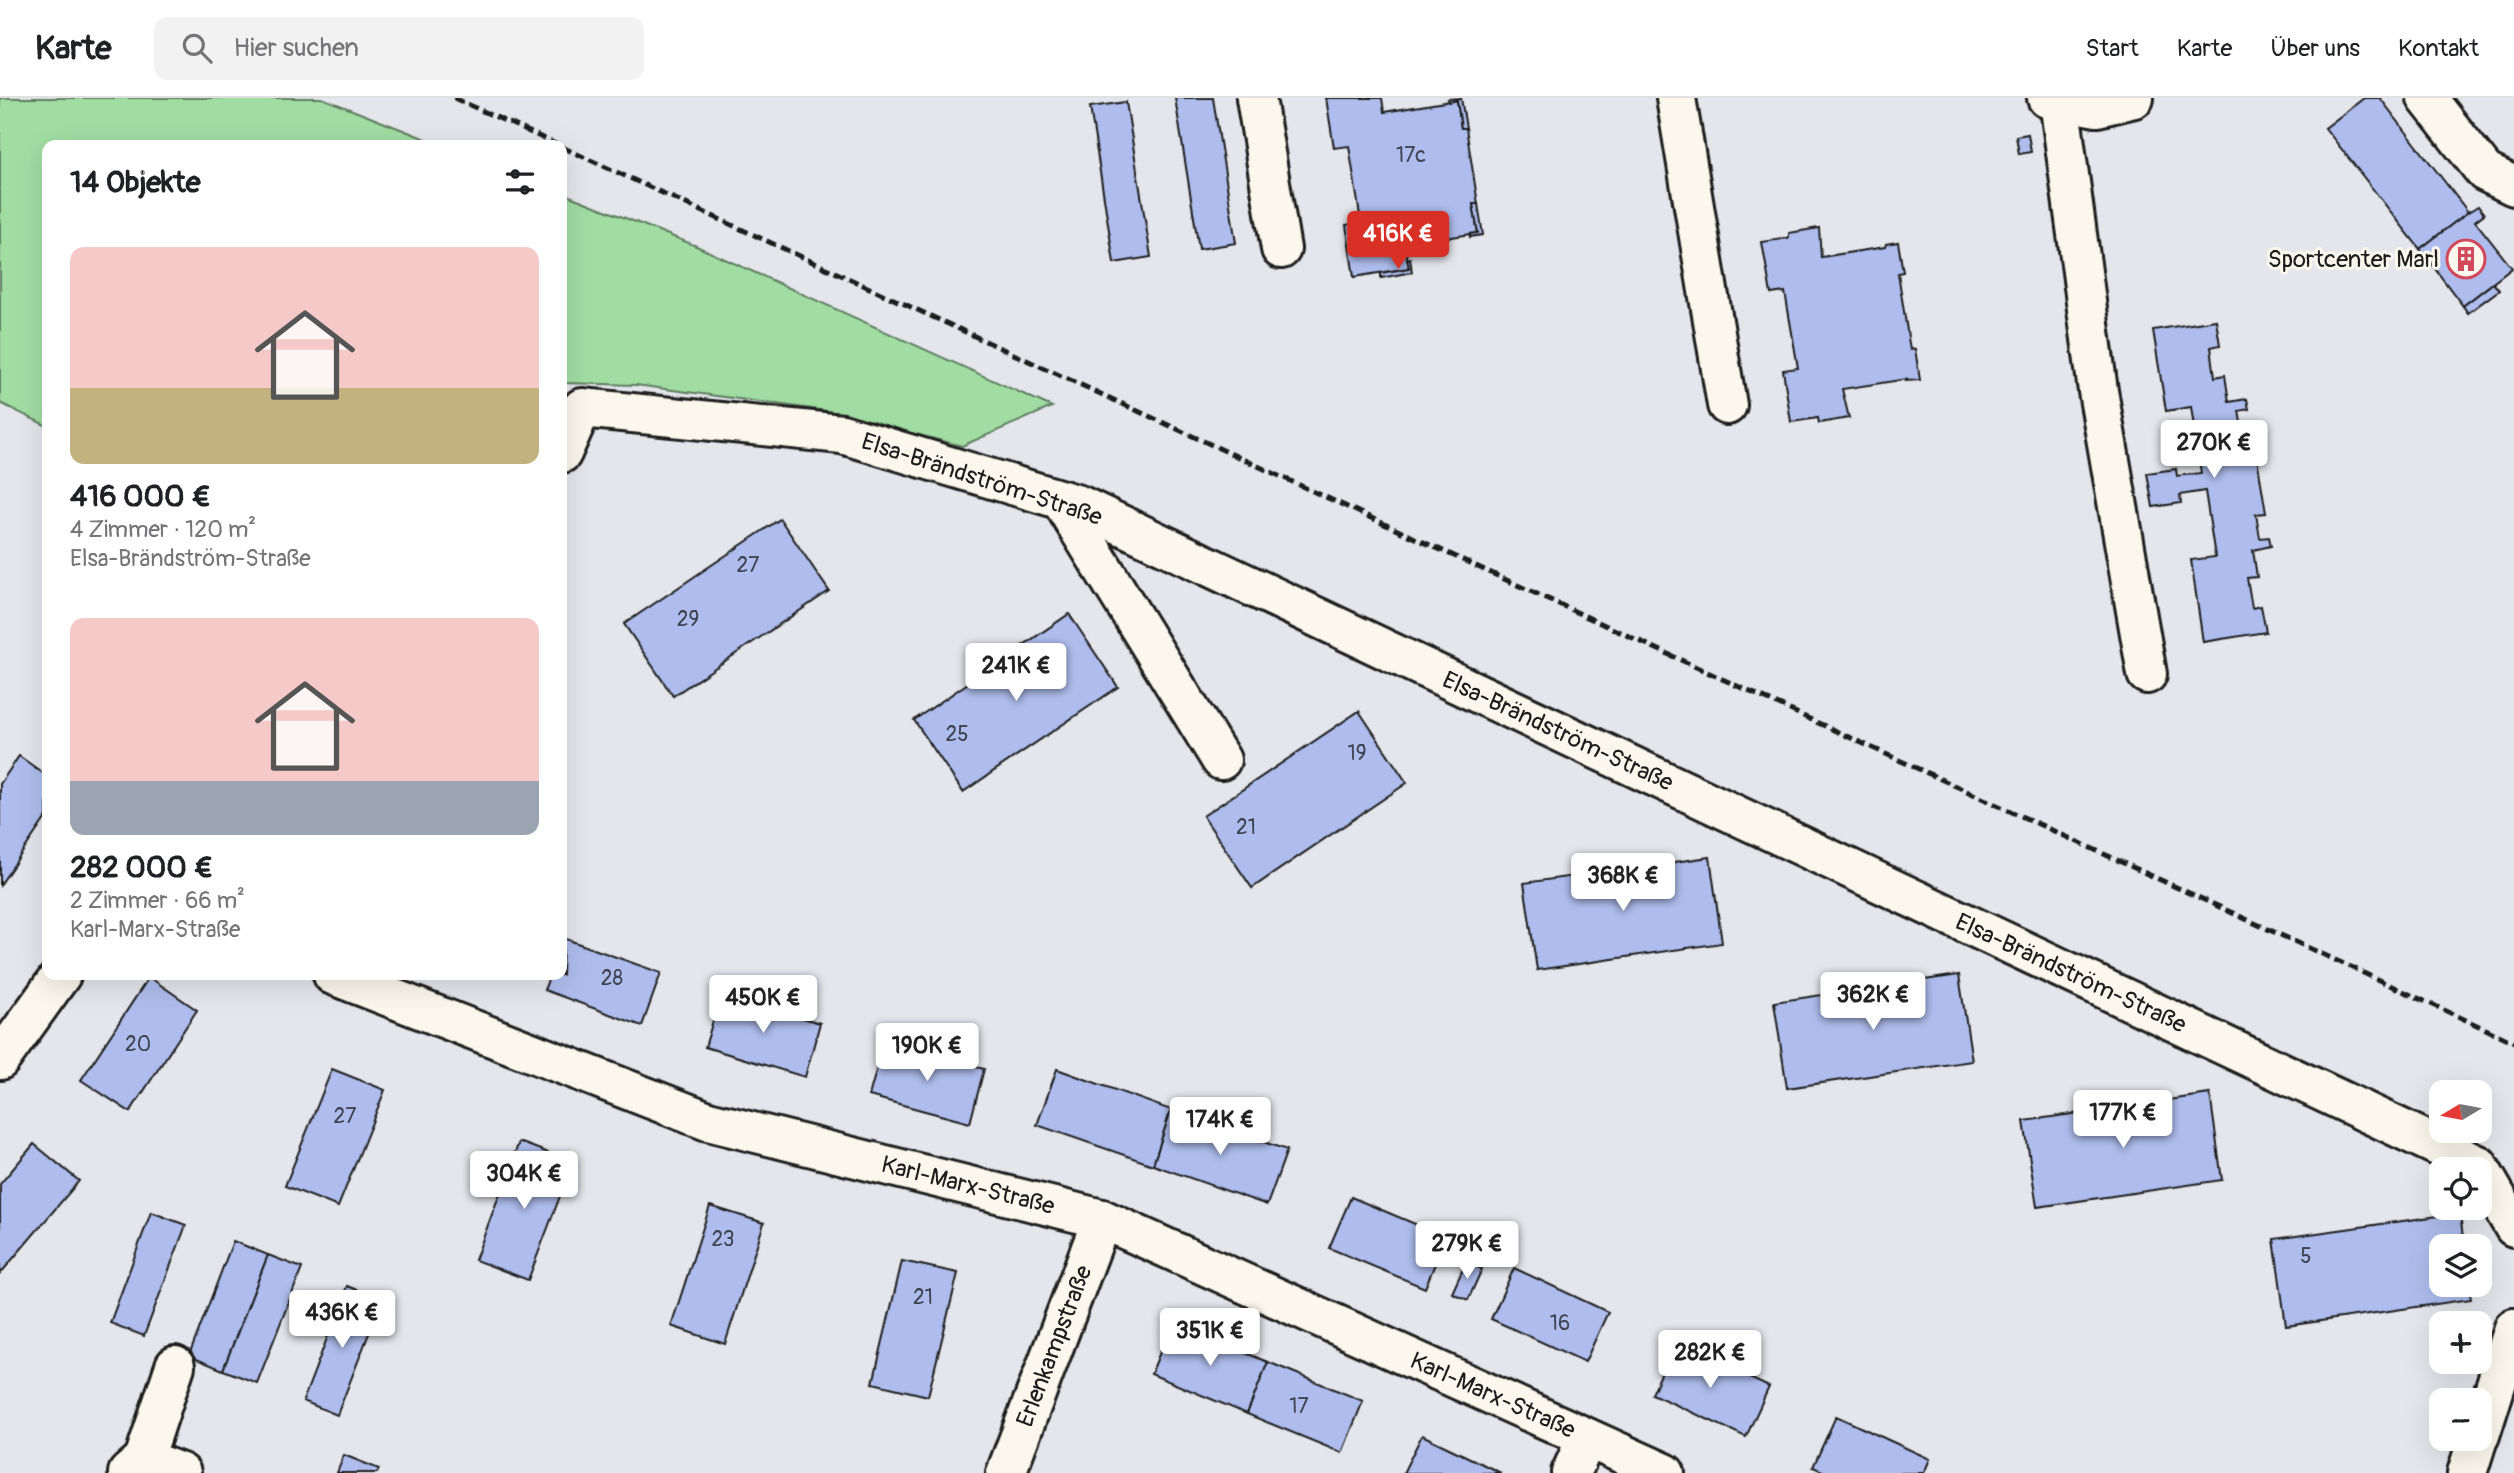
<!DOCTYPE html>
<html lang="de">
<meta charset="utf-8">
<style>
body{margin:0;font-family:Pangolin,sans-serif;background:#f2f2f2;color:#202124;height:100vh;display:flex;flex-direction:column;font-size:26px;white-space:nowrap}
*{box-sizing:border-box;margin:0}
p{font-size:23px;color:#757577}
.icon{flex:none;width:38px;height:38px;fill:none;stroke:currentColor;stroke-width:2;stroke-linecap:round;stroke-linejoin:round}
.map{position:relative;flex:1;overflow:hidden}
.panel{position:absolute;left:42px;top:42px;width:525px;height:840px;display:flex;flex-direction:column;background:#fff;border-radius:14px;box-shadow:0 7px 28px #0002}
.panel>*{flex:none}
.needle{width:46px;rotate:260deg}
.buttons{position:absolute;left:2429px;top:982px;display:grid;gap:14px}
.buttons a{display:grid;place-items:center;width:63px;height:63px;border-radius:14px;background:#fff;box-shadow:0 7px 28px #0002;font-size:35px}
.price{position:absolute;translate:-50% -60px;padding:0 16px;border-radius:7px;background:#fff;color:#222;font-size:23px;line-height:46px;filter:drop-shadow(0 2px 4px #0008)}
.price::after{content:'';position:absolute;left:50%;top:42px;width:21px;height:16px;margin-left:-10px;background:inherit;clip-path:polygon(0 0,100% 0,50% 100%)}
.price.current{background:#d93025;color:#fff}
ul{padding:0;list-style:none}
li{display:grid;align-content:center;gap:14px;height:371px;padding:0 28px}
li span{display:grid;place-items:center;height:217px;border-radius:14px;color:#555}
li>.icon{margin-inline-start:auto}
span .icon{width:126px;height:126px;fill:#fffc;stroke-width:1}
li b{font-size:30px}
h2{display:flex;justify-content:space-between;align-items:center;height:84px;padding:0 28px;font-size:30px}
header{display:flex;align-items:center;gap:42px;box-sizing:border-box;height:98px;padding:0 35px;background:#fff;border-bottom:2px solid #e0e0e0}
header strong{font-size:33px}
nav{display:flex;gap:38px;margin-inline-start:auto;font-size:24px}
.search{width:490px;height:63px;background:#f2f2f2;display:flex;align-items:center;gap:18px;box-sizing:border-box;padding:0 24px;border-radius:14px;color:#757577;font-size:26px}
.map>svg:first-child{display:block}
.green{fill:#a1dda3;stroke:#5e7c60;stroke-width:2}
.building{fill:#aebded;stroke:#1c1c1c;stroke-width:2}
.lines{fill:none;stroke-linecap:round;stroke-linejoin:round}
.minor-casing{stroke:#1c1c1c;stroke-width:44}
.minor{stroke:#fbf7ec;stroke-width:38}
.rail{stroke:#1c1c1c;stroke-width:5;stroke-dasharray:10 5;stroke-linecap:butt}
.labels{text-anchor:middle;stroke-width:6;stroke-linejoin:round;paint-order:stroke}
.number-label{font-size:21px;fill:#404450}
.poi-label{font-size:24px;fill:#1c1c1c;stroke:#fbf7ec;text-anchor:end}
.street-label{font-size:24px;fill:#1c1c1c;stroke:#fbf7ec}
</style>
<header>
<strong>Karte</strong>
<div class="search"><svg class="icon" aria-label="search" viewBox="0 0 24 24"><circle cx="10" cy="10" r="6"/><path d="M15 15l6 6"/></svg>Hier suchen</div>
<nav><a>Start</a><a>Karte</a><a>Über uns</a><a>Kontakt</a></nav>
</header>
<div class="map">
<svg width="2514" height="1375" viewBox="0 0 2514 1375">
<rect width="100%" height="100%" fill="#e4e6ec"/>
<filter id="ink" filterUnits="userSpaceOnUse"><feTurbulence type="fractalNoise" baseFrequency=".0143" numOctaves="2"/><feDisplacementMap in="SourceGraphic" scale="14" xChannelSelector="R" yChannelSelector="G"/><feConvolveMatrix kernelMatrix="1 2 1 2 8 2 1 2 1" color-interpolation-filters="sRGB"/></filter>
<g filter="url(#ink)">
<g class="green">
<polygon points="0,0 322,0 441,47 47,47 47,328 0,305"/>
<polygon points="562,95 694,147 1052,309 962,348 827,313 636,287 562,285"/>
</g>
<g class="building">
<polygon points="1175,0 1213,0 1236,145 1199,151"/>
<polygon points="1326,0 1382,0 1384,14 1457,2 1461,30 1466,30 1478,106 1473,106 1478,135 1405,146 1409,170 1354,179 1346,127 1361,124 1349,48 1334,50"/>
<polygon points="1461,0 1466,30 1461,30 1457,2 1449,4 1448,1"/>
<polygon points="2364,0 2380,0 2468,114 2420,151 2325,30"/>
<polygon points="1126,4 1151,159 1114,165 1090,9"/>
<polygon points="2028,36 2031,54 2019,56 2016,38"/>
<polygon points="1473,106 1478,106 1483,137 1470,139 1470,136 1478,135"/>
<polygon points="2478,108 2484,116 2475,123 2512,170 2463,208 2420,151 2468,114"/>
<polygon points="1819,130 1821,159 1885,149 1886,146 1898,144 1903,174 1898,175 1910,252 1915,251 1920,282 1906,283 1907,281 1842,291 1849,320 1819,325 1818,320 1791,324 1783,272 1798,270 1785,194 1771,196 1762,144 1789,140 1789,135"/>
<polygon points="1410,160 1412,174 1381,180 1381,175 1409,170 1407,161"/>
<polygon points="2493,185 2499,192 2468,215 2463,208"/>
<polygon points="2216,222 2220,247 2211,249 2215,279 2225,277 2229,304 2247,301 2249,311 2239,313 2243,336 2253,335 2266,415 2256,416 2260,440 2269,439 2271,448 2253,452 2257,479 2247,480 2252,510 2261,508 2266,534 2203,544 2191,462 2215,459 2205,393 2180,397 2181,405 2153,409 2147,375 2176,371 2177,378 2201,375 2191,309 2166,313 2153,232"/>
<polygon points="780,421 829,493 673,598 624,526"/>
<polygon points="1069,516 1118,589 963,694 914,622"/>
<polygon points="1359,613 1407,685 1252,790 1203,718"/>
<polygon points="19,658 47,678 47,718 0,787 0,686"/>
<polygon points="1710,759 1722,845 1537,872 1524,785"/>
<polygon points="563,840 661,875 642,928 544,892 550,877 562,877"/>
<polygon points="1959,877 1972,963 1787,990 1774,904"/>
<polygon points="149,879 197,912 130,1014 81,982"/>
<polygon points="721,896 820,925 805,979 705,949"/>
<polygon points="884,944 984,971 970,1025 869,998"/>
<polygon points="332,971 385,992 338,1109 285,1088"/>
<polygon points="1057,971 1171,1012 1153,1067 1037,1027"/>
<polygon points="2210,996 2222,1082 2037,1109 2024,1023"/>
<polygon points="1171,1012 1287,1052 1267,1107 1153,1067"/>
<polygon points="519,1044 573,1064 528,1182 475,1162"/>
<polygon points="34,1046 79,1083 0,1176 0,1086"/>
<polygon points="1351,1099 1446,1139 1425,1190 1329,1150"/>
<polygon points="710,1108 764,1125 725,1246 671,1228"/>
<polygon points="151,1114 186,1127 144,1238 110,1225"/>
<polygon points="2460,1115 2464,1148 2441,1148 2441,1186 2469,1186 2471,1201 2286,1228 2274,1141"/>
<polygon points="233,1143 268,1157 223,1272 189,1258"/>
<polygon points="268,1157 302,1170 257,1285 223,1272"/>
<polygon points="902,1163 958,1175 928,1298 873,1285"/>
<polygon points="1466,1164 1482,1171 1468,1202 1452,1195"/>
<polygon points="1514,1170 1608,1214 1585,1264 1491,1221"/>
<polygon points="347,1188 382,1202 337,1317 303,1303"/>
<polygon points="1172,1225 1268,1264 1247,1316 1151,1276"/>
<polygon points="1675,1245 1769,1289 1746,1339 1652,1296"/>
<polygon points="1268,1264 1363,1303 1342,1355 1247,1316"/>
<polygon points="1836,1318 1930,1361 1924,1375 1827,1375 1813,1369"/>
<polygon points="1422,1337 1501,1375 1403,1375"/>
<polygon points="344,1357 379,1371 377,1375 337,1375"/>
</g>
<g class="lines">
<defs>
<g id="minor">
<polyline points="1256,0 1281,151"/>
<polyline points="1676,0 1727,307"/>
<polyline points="2047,0 2097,9 2134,0"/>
<polyline points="2427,0 2485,74 2514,88"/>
<polyline points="2059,2 2098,293 2147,576"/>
<polyline points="562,355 582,310 842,336 1079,407 2478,1067 2514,1129"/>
<polyline points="1061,402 1221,662"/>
<polyline points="333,877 708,1023 1102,1121 1665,1375"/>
<polyline points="0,962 61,877"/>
<polyline points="2480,1337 2514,1230"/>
<polyline points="144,1361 181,1375"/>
<polyline points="128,1375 144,1361 175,1268"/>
<polyline points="1006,1375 1102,1121"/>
<polyline points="1571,1375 1587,1340"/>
<polyline points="2467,1375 2478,1340"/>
</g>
</defs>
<use href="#minor" class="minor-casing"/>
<use href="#minor" class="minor"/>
<g class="rail">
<polyline points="454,0 558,47"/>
<polyline points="562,49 2514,944"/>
</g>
</g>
</g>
<defs>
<symbol id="building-ring" viewBox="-11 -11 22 22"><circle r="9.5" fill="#fbf7ec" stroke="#d1495b" stroke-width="1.5"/><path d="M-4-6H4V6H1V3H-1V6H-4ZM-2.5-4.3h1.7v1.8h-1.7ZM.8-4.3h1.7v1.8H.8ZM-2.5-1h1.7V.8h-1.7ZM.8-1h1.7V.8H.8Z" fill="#d1495b"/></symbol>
</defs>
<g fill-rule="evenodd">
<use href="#building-ring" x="2444" y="139" width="44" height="44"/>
</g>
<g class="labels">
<g class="number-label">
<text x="1411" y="64">17c</text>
<text x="748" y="474">27</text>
<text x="688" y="528">29</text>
<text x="957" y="643">25</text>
<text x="1357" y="662">19</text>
<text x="1246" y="736">21</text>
<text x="612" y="887">28</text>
<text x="138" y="953">20</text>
<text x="345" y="1025">27</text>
<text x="723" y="1148">23</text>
<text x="2306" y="1165">5</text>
<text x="923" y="1206">21</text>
<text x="1560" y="1232">16</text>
<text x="1299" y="1315">17</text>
</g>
<g class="poi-label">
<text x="2439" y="169">Sportcenter Marl</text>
</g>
<g class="street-label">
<text transform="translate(982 381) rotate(18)" y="8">Elsa-Brändström-Straße</text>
<text transform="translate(1558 633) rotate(25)" y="8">Elsa-Brändström-Straße</text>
<text transform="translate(2071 875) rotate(25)" y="8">Elsa-Brändström-Straße</text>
<text transform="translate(968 1087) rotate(14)" y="8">Karl-Marx-Straße</text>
<text transform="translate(1054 1248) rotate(-69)" y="8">Erlenkampstraße</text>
<text transform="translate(1493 1297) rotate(24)" y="8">Karl-Marx-Straße</text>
</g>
</g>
</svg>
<div class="buttons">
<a><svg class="needle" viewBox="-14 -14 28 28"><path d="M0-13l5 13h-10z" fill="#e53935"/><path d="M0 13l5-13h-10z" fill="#757577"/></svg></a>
<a><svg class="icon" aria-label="locate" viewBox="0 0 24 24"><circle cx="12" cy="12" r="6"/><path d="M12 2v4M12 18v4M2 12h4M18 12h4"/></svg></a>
<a><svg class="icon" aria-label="layers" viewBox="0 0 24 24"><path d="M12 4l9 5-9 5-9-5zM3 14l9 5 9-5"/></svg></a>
<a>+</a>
<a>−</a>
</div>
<b class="price current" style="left:1398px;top:173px">416K €</b>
<b class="price" style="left:2214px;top:382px">270K €</b>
<b class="price" style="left:1016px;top:605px">241K €</b>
<b class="price" style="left:1623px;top:815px">368K €</b>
<b class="price" style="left:1873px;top:934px">362K €</b>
<b class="price" style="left:763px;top:937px">450K €</b>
<b class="price" style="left:927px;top:985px">190K €</b>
<b class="price" style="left:2123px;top:1052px">177K €</b>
<b class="price" style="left:1220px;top:1059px">174K €</b>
<b class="price" style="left:524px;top:1113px">304K €</b>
<b class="price" style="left:1467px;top:1183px">279K €</b>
<b class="price" style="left:342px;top:1252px">436K €</b>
<b class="price" style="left:1210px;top:1270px">351K €</b>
<b class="price" style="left:1710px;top:1292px">282K €</b>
<section class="panel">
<h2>14 Objekte<svg class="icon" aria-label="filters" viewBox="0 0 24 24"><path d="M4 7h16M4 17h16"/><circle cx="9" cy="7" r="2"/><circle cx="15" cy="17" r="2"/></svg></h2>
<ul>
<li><span style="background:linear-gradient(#f6c9c9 65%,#c2b280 0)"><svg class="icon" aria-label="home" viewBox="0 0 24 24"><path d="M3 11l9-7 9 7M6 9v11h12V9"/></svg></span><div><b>416 000 €</b><p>4 Zimmer · 120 m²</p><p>Elsa-Brändström-Straße</p></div></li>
<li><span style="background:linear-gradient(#f6c9c9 75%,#9aa5b1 0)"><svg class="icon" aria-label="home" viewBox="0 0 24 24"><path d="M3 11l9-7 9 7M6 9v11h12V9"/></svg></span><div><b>282 000 €</b><p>2 Zimmer · 66 m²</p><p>Karl-Marx-Straße</p></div></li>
</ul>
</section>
</div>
